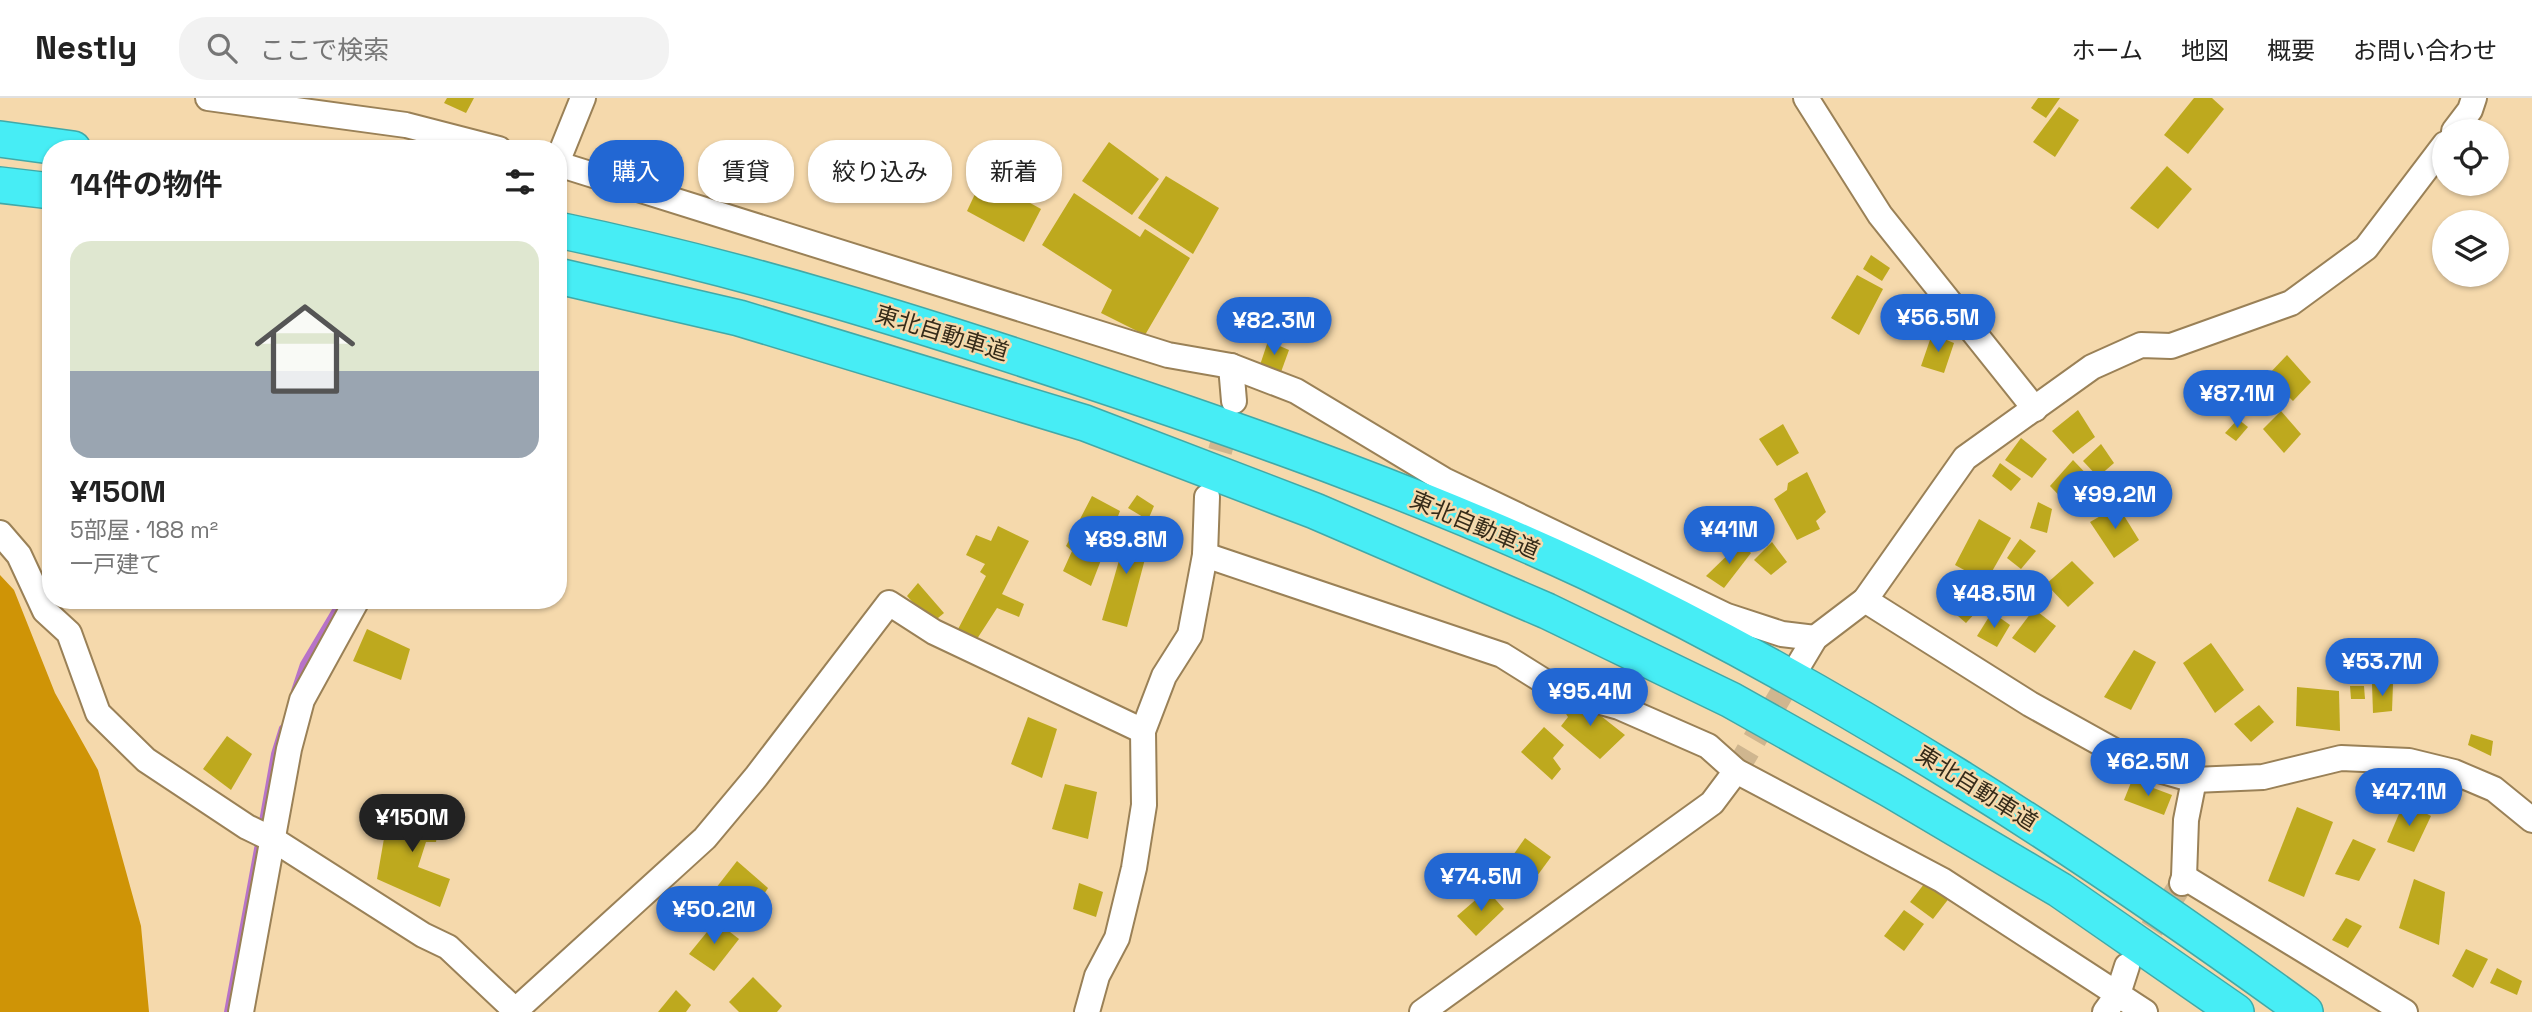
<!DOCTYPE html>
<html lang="ja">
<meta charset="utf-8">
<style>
body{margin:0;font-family:"Space Grotesk","Noto Sans JP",sans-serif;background:#f2f2f2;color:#222;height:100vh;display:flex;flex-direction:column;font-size:26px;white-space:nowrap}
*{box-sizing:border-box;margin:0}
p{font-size:23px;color:#767676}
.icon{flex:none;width:38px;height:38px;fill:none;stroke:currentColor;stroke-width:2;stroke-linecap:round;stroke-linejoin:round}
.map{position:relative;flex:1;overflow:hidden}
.drawer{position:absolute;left:42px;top:42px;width:525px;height:469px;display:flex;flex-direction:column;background:#fff;border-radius:28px;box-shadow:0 2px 5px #0004}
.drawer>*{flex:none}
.guide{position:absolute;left:588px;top:42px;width:665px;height:63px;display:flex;gap:14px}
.fabs{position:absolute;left:2432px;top:21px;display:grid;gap:14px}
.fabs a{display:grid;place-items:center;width:77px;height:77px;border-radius:50%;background:#fff;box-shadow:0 2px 5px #0004;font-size:35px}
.price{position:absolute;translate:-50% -60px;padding:0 16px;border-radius:24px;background:#2267d3;color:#fff;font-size:23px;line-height:46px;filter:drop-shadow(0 2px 4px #0008)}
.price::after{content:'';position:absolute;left:50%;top:42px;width:21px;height:16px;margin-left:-10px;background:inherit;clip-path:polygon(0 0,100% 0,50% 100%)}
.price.selected{background:#222;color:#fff}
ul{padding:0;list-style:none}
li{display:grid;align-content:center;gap:14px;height:371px;padding:0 28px}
li span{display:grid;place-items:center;height:217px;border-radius:21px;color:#555}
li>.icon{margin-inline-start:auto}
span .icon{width:126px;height:126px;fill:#fffc;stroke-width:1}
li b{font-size:30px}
h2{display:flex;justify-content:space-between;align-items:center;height:84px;padding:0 28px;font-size:30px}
.chip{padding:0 24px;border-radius:28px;background:#fff;box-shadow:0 2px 5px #0004;font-size:24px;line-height:63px}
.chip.selected{background:#2267d3;color:#fff}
header{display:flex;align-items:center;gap:42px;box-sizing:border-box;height:98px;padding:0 35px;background:#fff;border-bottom:2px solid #e0e0e0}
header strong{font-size:33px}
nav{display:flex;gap:38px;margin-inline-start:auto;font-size:24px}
.search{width:490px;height:63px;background:#f2f2f2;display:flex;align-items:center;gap:18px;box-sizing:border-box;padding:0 24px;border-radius:28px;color:#767676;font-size:26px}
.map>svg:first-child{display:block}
.forest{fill:#cf9406}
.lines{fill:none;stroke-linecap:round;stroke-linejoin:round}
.stream{stroke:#b772c8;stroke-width:6}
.building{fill:#bea91e}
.minor-tunnel{stroke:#cfb68f;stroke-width:24;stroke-dasharray:24 12;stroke-linecap:butt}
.minor-casing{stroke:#9a8157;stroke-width:28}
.highway-casing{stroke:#41a9a8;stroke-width:38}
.minor{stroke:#fff;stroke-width:24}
.highway{stroke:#47edf5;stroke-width:35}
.labels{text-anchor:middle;stroke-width:5;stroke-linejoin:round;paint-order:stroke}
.street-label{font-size:23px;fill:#352b19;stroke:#f5d9ac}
</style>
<header>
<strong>Nestly</strong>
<div class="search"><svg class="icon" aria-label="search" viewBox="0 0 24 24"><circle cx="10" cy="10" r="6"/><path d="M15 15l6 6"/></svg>ここで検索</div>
<nav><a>ホーム</a><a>地図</a><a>概要</a><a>お問い合わせ</a></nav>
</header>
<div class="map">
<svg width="2532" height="914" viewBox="0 0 2532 914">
<rect width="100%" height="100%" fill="#f5d9ac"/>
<polygon class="forest" points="0,477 14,492 55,595 98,672 141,828 149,914 0,914"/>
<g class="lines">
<g class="stream">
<polyline points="294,593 303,566 341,502"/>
<polyline points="261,729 274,656 282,630"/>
<polyline points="227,914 259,740"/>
</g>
</g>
<g class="building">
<polygon points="447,0 474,0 466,15 444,5"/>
<polygon points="2038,0 2060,0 2046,20 2031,10"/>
<polygon points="2194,0 2212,0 2224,11 2188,56 2164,37"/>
<polygon points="2059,9 2079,22 2055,59 2033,44"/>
<polygon points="1109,44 1159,81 1132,117 1082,83"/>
<polygon points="2167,68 2192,91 2158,131 2130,110"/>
<polygon points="1166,78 1219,110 1193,156 1138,120"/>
<polygon points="983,79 1041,111 1024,144 967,113"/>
<polygon points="1074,95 1140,139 1145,131 1190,160 1145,237 1101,215 1112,192 1042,147"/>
<polygon points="1871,157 1890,170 1882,183 1863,171"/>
<polygon points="1857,177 1883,191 1859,237 1831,220"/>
<polygon points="1932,236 1954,245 1944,275 1921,268"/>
<polygon points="1268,243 1289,252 1281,274 1260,267"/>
<polygon points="2287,257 2311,284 2293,303 2267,278"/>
<polygon points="2078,312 2095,339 2073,356 2052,333"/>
<polygon points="2281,313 2301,336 2284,355 2263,331"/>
<polygon points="2238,321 2248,329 2236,343 2225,335"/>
<polygon points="1783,326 1799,355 1777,368 1759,341"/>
<polygon points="2021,340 2047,361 2032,380 2005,362"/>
<polygon points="2101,346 2114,365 2098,379 2083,363"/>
<polygon points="2073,362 2095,385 2073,412 2050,388"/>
<polygon points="2000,365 2021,381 2011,393 1992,378"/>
<polygon points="1807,374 1826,414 1816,423 1820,431 1797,442 1774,401 1787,392 1788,385"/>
<polygon points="1137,397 1154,408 1148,422 1128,410"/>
<polygon points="1092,398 1120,413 1091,488 1063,473 1072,453 1066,448"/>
<polygon points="2038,404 2052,411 2047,435 2030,430"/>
<polygon points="2118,408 2139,442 2114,460 2090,424"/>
<polygon points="1979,421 2011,440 1986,484 1955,467"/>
<polygon points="1122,425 1150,442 1127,529 1102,522 1122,452 1115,443"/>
<polygon points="998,428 1029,443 1002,496 1024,506 1019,519 997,510 975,544 957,533 986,478 980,474 985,466 966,457 976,437 991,443"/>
<polygon points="2020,441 2036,453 2021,471 2007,460"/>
<polygon points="1772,444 1787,464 1771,477 1754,462"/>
<polygon points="1740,445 1751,455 1724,490 1706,478"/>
<polygon points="2072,463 2094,485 2068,509 2046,486"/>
<polygon points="1998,474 2011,484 2003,496 1990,485"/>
<polygon points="1965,481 1987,502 1966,525 1943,505"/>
<polygon points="918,485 944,515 932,525 907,498"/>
<polygon points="2034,511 2056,528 2035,555 2012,540"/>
<polygon points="1992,514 2010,527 1997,549 1977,538"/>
<polygon points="367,531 410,551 401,582 353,563"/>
<polygon points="2211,545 2244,592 2215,615 2183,565"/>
<polygon points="2134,552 2156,564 2131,612 2104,599"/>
<polygon points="2372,586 2393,586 2392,613 2373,615"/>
<polygon points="2350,588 2364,588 2365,601 2351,601"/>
<polygon points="2297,589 2339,593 2340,633 2296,628"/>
<polygon points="1582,603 1625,637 1600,661 1561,628 1568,619 1559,605"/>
<polygon points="2259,607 2274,624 2251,644 2234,626"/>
<polygon points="1028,619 1057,631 1042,680 1011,666"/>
<polygon points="1544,629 1564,647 1553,660 1561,671 1552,682 1521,654"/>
<polygon points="2471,636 2493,643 2491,658 2468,647"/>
<polygon points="227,638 252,656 231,692 203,671"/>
<polygon points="2132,682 2172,697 2164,717 2124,702"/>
<polygon points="1065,686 1097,694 1088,741 1052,731"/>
<polygon points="2404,704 2431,718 2414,754 2387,744"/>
<polygon points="406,705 441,713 436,744 426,744 418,769 450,781 440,809 377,781 387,723 397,724"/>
<polygon points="2297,709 2333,724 2304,799 2268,783"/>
<polygon points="1525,740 1551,759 1526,793 1500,776"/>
<polygon points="2353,741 2376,751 2359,783 2335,776"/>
<polygon points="1474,761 1486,768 1478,781 1466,773"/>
<polygon points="737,763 768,790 743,829 709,799"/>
<polygon points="1928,781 1950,799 1933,821 1910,804"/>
<polygon points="2414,781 2445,794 2439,847 2399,830"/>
<polygon points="1079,785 1103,794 1096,819 1073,811"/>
<polygon points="1487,792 1504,811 1476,838 1457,818"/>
<polygon points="1904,812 1924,826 1904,853 1884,838"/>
<polygon points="2346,820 2362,828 2348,850 2332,842"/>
<polygon points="716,823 739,841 714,873 689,856"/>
<polygon points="2466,851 2488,861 2473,890 2452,878"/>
<polygon points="2497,870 2522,883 2517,897 2490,885"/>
<polygon points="753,879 782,908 777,914 739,914 729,904"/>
<polygon points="676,892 691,907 686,914 658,914"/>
</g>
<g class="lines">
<g class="minor-tunnel">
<polyline points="1210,388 1231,315"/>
<polyline points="1736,673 1799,566"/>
<polyline points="2132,861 2182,785"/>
</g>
<defs>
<g id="minor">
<polyline points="208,0 406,27 499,51"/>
<polyline points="1806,0 1880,117 2035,311"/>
<polyline points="2454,33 2470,12 2474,0"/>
<polyline points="558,62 583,0"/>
<polyline points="558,66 1168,257 1231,268 1296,293 1444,382 1727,518 1782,536 1815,540"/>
<polyline points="1231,268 1234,303"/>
<polyline points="0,435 19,457 45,513 69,535 98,615 146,662 247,729 274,742 423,837 448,849 517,914"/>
<polyline points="1205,457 1502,557 1558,592 1619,609 1708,648 1736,673 1942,782 2145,914"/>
<polyline points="1865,502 2030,606 2138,666 2194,682 2263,679 2341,660 2409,663 2454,674 2494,691 2532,722"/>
<polyline points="1800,565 1815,540 1865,502 1965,360 2092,269 2141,247 2171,248 2291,205 2366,150 2445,46"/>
<polyline points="2184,779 2186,722 2194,682"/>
<polyline points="2182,785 2184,779 2405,914"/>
<polyline points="516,912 705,740 756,679 889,505 934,534 1143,633"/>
<polyline points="241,914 289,651 302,602 357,502"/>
<polyline points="1087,914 1097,878 1117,840 1134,770 1144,707 1143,633 1164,578 1190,537 1205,457 1207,399"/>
<polyline points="1422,914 1712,705 1736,673"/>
<polyline points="2105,914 2118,896 2127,868"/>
</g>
<g id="highway">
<polyline points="0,41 73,51"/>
<polyline points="0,87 51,93"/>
<path d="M 558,132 C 742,170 921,226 1099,286 C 1264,341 1429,400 1587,474 C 1841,595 2078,749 2305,914"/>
<polyline points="558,178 739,220 1085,325 1315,413 1547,513 1731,602 1891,692 2060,792 2236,914"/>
</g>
</defs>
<use href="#minor" class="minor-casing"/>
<use href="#highway" class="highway-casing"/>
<use href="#minor" class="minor"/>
<use href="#highway" class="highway"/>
</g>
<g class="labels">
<g class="street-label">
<text transform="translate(942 235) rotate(17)" y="8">東北自動車道</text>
<text transform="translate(1475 427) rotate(23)" y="8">東北自動車道</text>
<text transform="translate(1977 690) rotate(32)" y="8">東北自動車道</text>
</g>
</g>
</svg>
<div class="fabs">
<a><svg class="icon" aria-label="locate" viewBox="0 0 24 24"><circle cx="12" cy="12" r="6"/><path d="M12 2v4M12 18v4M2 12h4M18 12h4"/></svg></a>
<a><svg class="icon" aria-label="layers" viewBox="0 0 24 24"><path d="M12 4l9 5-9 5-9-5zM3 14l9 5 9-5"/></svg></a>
</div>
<b class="price" style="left:1938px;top:256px">¥56.5M</b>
<b class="price" style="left:1274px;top:259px">¥82.3M</b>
<b class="price" style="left:2237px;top:332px">¥87.1M</b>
<b class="price" style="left:2115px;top:433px">¥99.2M</b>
<b class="price" style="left:1729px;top:468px">¥41M</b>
<b class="price" style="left:1126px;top:478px">¥89.8M</b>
<b class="price" style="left:1994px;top:532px">¥48.5M</b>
<b class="price" style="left:2382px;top:600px">¥53.7M</b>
<b class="price" style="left:1590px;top:630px">¥95.4M</b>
<b class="price" style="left:2148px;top:700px">¥62.5M</b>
<b class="price" style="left:2409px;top:730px">¥47.1M</b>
<b class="price selected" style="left:412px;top:756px">¥150M</b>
<b class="price" style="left:1481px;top:815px">¥74.5M</b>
<b class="price" style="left:714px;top:848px">¥50.2M</b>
<div class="guide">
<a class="chip selected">購入</a>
<a class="chip">賃貸</a>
<a class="chip">絞り込み</a>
<a class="chip">新着</a>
</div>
<section class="drawer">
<h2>14件の物件<svg class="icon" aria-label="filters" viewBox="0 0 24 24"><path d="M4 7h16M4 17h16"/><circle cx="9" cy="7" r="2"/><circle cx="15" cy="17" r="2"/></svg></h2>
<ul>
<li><span style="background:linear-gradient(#dfe7d0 60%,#9aa5b1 0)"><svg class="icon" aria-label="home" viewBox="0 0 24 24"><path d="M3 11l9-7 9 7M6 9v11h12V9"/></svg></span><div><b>¥150M</b><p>5部屋 · 188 m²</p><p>一戸建て</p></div></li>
</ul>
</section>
</div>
